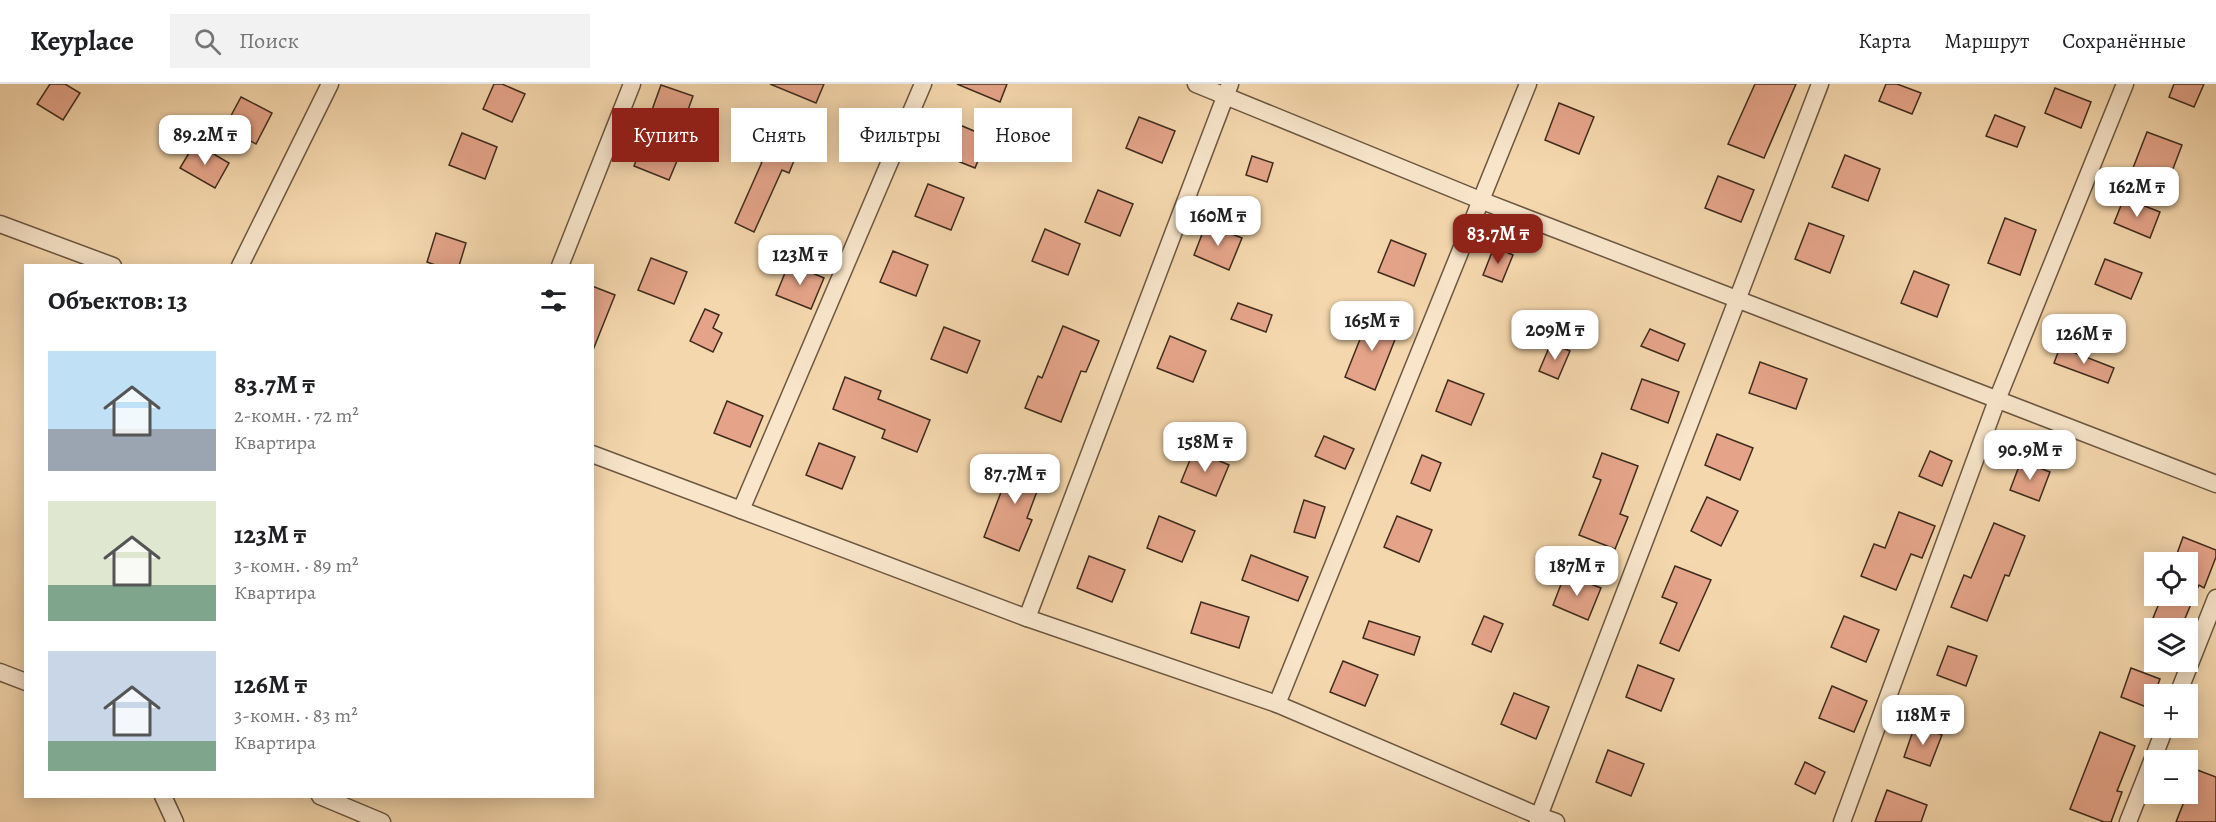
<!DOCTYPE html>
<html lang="ru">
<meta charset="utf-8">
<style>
body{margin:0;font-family:Alegreya,serif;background:#f2f2f2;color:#202124;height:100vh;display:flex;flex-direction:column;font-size:22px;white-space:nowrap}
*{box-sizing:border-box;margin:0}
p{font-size:20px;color:#757577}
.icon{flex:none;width:33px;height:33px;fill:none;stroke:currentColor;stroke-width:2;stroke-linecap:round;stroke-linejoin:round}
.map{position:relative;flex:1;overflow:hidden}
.panel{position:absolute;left:24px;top:180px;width:570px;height:534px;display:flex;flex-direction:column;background:#fff;border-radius:0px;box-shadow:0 3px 15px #0003}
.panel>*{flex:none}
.top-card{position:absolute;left:612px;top:24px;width:570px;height:54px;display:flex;gap:12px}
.fabs{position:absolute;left:2144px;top:468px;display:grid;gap:12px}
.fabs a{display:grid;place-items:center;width:54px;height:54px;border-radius:0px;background:#fff;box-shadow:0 3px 15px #0003;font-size:30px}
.price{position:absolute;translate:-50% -51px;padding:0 14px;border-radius:12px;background:#fff;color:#222;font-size:20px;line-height:39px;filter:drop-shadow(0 2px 3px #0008)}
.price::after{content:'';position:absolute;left:50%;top:36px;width:18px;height:14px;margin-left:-9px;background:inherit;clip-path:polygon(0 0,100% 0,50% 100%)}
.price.active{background:#8f2418;color:#fff}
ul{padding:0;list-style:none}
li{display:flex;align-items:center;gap:18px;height:150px;padding:0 24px}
li span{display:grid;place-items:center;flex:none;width:168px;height:120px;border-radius:0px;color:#555}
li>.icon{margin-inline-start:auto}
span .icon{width:72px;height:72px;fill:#fffc;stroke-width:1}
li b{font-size:26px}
h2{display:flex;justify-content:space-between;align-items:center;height:72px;padding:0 24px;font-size:26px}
.pill{padding:0 21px;border-radius:0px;background:#fff;box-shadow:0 3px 15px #0003;font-size:21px;line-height:54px}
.pill.active{background:#8f2418;color:#fff}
header{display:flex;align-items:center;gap:36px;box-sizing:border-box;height:84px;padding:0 30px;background:#fff;border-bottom:2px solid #e0e0e0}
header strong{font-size:28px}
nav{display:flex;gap:33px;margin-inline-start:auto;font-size:21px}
.search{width:420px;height:54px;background:#f2f2f2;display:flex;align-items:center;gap:15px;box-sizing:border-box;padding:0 21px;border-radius:0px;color:#757577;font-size:22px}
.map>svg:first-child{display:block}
.building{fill:#e5a489;stroke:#3f2c1e;stroke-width:1.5}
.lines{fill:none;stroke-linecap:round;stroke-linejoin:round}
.street-casing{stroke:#6c5742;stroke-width:19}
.street{stroke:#f8e5ca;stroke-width:16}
</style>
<header>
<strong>Keyplace</strong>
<div class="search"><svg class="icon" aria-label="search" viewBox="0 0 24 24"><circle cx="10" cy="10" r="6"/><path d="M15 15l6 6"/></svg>Поиск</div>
<nav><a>Карта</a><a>Маршрут</a><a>Сохранённые</a></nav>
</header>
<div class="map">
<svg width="2216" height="738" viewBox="0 0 2216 738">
<rect width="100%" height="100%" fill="#f5d7ad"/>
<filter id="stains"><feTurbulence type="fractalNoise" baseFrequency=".00333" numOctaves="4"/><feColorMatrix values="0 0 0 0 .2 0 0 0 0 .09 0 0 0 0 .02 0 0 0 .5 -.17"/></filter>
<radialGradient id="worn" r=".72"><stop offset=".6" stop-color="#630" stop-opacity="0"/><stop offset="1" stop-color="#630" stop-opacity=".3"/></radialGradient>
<g class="building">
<polygon points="50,0 65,0 80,9 63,36 37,20"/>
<polygon points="494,0 502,0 525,10 512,38 483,25"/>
<polygon points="770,0 824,0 816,19"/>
<polygon points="957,0 1007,0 1000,18"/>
<polygon points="1755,0 1796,0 1764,74 1728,60"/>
<polygon points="1886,0 1897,0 1921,9 1912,30 1879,17"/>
<polygon points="2174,0 2204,0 2194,23 2169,13"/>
<polygon points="661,1 693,12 675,62 682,65 669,96 634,82 651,38 648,37"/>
<polygon points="2055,4 2091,18 2081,44 2045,29"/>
<polygon points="241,13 272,29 256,60 225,43"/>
<polygon points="1559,19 1594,33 1579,70 1545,56"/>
<polygon points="1995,31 2025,43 2017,63 1986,52"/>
<polygon points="1139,33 1175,47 1162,79 1126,64"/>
<polygon points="953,38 988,53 975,84 940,70"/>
<polygon points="766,43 802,57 789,89 782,86 754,148 735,139 762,78 754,75"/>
<polygon points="2147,48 2182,61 2168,98 2133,84"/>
<polygon points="462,49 497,63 485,95 449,81"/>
<polygon points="195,59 229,79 215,104 180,84"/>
<polygon points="1845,71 1880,85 1868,117 1832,103"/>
<polygon points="1252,72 1273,79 1267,98 1246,91"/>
<polygon points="1718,92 1754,106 1741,138 1705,124"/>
<polygon points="928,100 964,114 951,146 915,132"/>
<polygon points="1098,106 1133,120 1120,152 1085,138"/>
<polygon points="2124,114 2160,128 2150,154 2114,139"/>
<polygon points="2005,134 2036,146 2020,191 1988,179"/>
<polygon points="1809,139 1844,152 1830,189 1795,175"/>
<polygon points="1206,140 1242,154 1229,186 1194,171"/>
<polygon points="1045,145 1080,160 1068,191 1032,177"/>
<polygon points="436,149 466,159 459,182 438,182 427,178"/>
<polygon points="1391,156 1426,170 1414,202 1378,188"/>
<polygon points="1494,163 1513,171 1502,198 1483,191"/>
<polygon points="893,167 928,181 916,212 880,198"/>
<polygon points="651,174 687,188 674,220 638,206"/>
<polygon points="2105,175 2142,189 2131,215 2095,200"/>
<polygon points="789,179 824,194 811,225 776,211"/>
<polygon points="1914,187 1949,201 1937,233 1901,219"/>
<polygon points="592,202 615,211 593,266 592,266"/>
<polygon points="1238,219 1272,231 1266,248 1231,235"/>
<polygon points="705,225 719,231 713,244 722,249 713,268 690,257"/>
<polygon points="1370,230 1400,243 1375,306 1345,293"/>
<polygon points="1063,242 1099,257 1086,288 1081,287 1061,338 1025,324 1038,292 1042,294"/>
<polygon points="944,243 980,257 967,289 931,275"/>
<polygon points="1650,245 1685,260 1678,277 1641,262"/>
<polygon points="1170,252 1206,267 1193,298 1157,284"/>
<polygon points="1551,259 1570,267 1558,295 1539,287"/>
<polygon points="2060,263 2114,284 2108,299 2054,279"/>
<polygon points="1760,278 1807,295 1796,325 1749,309"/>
<polygon points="845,293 881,307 878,315 930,336 917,368 882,354 885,346 833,325"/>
<polygon points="1642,295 1679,308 1668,339 1631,325"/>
<polygon points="1448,296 1484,310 1471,341 1436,327"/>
<polygon points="727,317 763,332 750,363 714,349"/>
<polygon points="1717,350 1753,364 1740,396 1705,381"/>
<polygon points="1324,352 1354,365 1345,385 1315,372"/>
<polygon points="819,359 855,373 842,405 806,391"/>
<polygon points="1194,366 1229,381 1216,412 1181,398"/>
<polygon points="1930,367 1952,377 1942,402 1919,392"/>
<polygon points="1602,369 1638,382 1620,430 1628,433 1615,465 1579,451 1601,396 1593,393"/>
<polygon points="1422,371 1441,379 1430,407 1411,399"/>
<polygon points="1014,374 1045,386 1027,434 1032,436 1019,467 984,453"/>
<polygon points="2021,377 2050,388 2039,417 2010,406"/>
<polygon points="1707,413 1738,427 1721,462 1691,447"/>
<polygon points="1304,416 1325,423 1315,454 1294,448"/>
<polygon points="1899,428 1935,442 1922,474 1911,470 1896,506 1861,492 1874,460 1885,464"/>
<polygon points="1159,432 1195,447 1182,478 1147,464"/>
<polygon points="1397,432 1432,446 1419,478 1384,463"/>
<polygon points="1994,439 2025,452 2009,492 2005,491 1987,537 1951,523 1964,491 1971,494"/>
<polygon points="2183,453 2216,466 2216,473 2204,504 2199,501 2181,544 2153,534 2162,512 2187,512 2187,478 2174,478"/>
<polygon points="1251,471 1308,493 1298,517 1242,496"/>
<polygon points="1089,472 1125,486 1112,518 1077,504"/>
<polygon points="1675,482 1711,496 1679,567 1660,559 1677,519 1662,513"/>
<polygon points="1565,490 1601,504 1588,536 1553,521"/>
<polygon points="1201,518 1249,533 1239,564 1191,549"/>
<polygon points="1484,532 1503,540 1491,568 1472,560"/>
<polygon points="1844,532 1879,546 1866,578 1831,563"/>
<polygon points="1369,537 1420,553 1414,571 1363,554"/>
<polygon points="1948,562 1977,572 1966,602 1937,591"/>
<polygon points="1343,577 1378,591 1365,622 1330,608"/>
<polygon points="1638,581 1674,595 1661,627 1626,613"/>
<polygon points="2131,584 2160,595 2149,624 2121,613"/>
<polygon points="1832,602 1867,617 1854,648 1819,634"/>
<polygon points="1514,609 1549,623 1536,655 1501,640"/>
<polygon points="1915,641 1942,651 1930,682 1904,673"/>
<polygon points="2100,648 2135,662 2117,707 2122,708 2111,738 2104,738 2070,725"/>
<polygon points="1608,666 1644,680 1631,712 1596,698"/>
<polygon points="1805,678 1825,688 1815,710 1795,700"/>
<polygon points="2192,684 2216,693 2216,738 2176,738 2187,710 2187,698"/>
<polygon points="1887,706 1927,721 1921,738 1875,738"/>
</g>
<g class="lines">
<defs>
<g id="street">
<polyline points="923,0 741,426 1027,534"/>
<polyline points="1196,0 1480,116 2216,400"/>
<polyline points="1230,0 1027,534 1277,620"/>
<polyline points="1528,0 1277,620 1539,732 1820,0"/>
<polyline points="0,140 113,182"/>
<polyline points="240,182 330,0"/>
<polyline points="560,182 632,0"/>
<polyline points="592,370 741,426"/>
<polyline points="0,588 26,598"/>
<polyline points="2178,610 2216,514"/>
<polyline points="163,712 175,738"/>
<polyline points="320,712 382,738"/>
<polyline points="1538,738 1539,732 1556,738"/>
<polyline points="1842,738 1997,316 2125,0"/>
<polyline points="2128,738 2165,644"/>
</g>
</defs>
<use href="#street" class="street-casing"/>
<use href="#street" class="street"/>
</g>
<rect width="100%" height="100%" filter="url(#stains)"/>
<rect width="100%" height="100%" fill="url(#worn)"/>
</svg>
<div class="fabs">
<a><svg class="icon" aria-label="locate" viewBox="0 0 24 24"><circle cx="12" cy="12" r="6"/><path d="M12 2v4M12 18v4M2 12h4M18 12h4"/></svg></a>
<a><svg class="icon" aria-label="layers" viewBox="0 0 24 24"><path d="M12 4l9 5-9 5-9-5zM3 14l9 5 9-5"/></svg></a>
<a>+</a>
<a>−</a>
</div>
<b class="price" style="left:205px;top:82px">89.2M ₸</b>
<b class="price" style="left:2137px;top:134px">162M ₸</b>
<b class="price" style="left:1218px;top:163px">160M ₸</b>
<b class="price active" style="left:1498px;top:181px">83.7M ₸</b>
<b class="price" style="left:800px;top:202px">123M ₸</b>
<b class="price" style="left:1372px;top:268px">165M ₸</b>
<b class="price" style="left:1555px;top:277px">209M ₸</b>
<b class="price" style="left:2084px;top:281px">126M ₸</b>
<b class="price" style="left:1205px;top:389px">158M ₸</b>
<b class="price" style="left:2030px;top:397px">90.9M ₸</b>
<b class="price" style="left:1015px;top:421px">87.7M ₸</b>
<b class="price" style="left:1577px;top:513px">187M ₸</b>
<b class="price" style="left:1923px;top:662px">118M ₸</b>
<div class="top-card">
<a class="pill active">Купить</a>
<a class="pill">Снять</a>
<a class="pill">Фильтры</a>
<a class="pill">Новое</a>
</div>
<section class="panel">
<h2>Объектов: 13<svg class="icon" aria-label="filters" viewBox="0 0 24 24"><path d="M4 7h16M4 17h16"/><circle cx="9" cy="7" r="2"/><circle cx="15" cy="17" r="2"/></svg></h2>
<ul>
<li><span style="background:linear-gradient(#bfe0f5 65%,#9aa5b1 0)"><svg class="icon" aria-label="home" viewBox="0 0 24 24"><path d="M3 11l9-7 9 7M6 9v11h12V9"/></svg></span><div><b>83.7M ₸</b><p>2-комн. · 72 m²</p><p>Квартира</p></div></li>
<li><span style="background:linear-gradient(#dfe7d0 70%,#7fa58c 0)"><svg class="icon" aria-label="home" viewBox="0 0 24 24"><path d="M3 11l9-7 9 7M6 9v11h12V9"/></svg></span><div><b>123M ₸</b><p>3-комн. · 89 m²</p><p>Квартира</p></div></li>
<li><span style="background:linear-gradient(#c9d6e8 75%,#7fa58c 0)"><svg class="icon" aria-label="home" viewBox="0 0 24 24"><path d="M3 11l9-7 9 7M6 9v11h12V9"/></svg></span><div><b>126M ₸</b><p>3-комн. · 83 m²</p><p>Квартира</p></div></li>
</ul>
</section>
</div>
